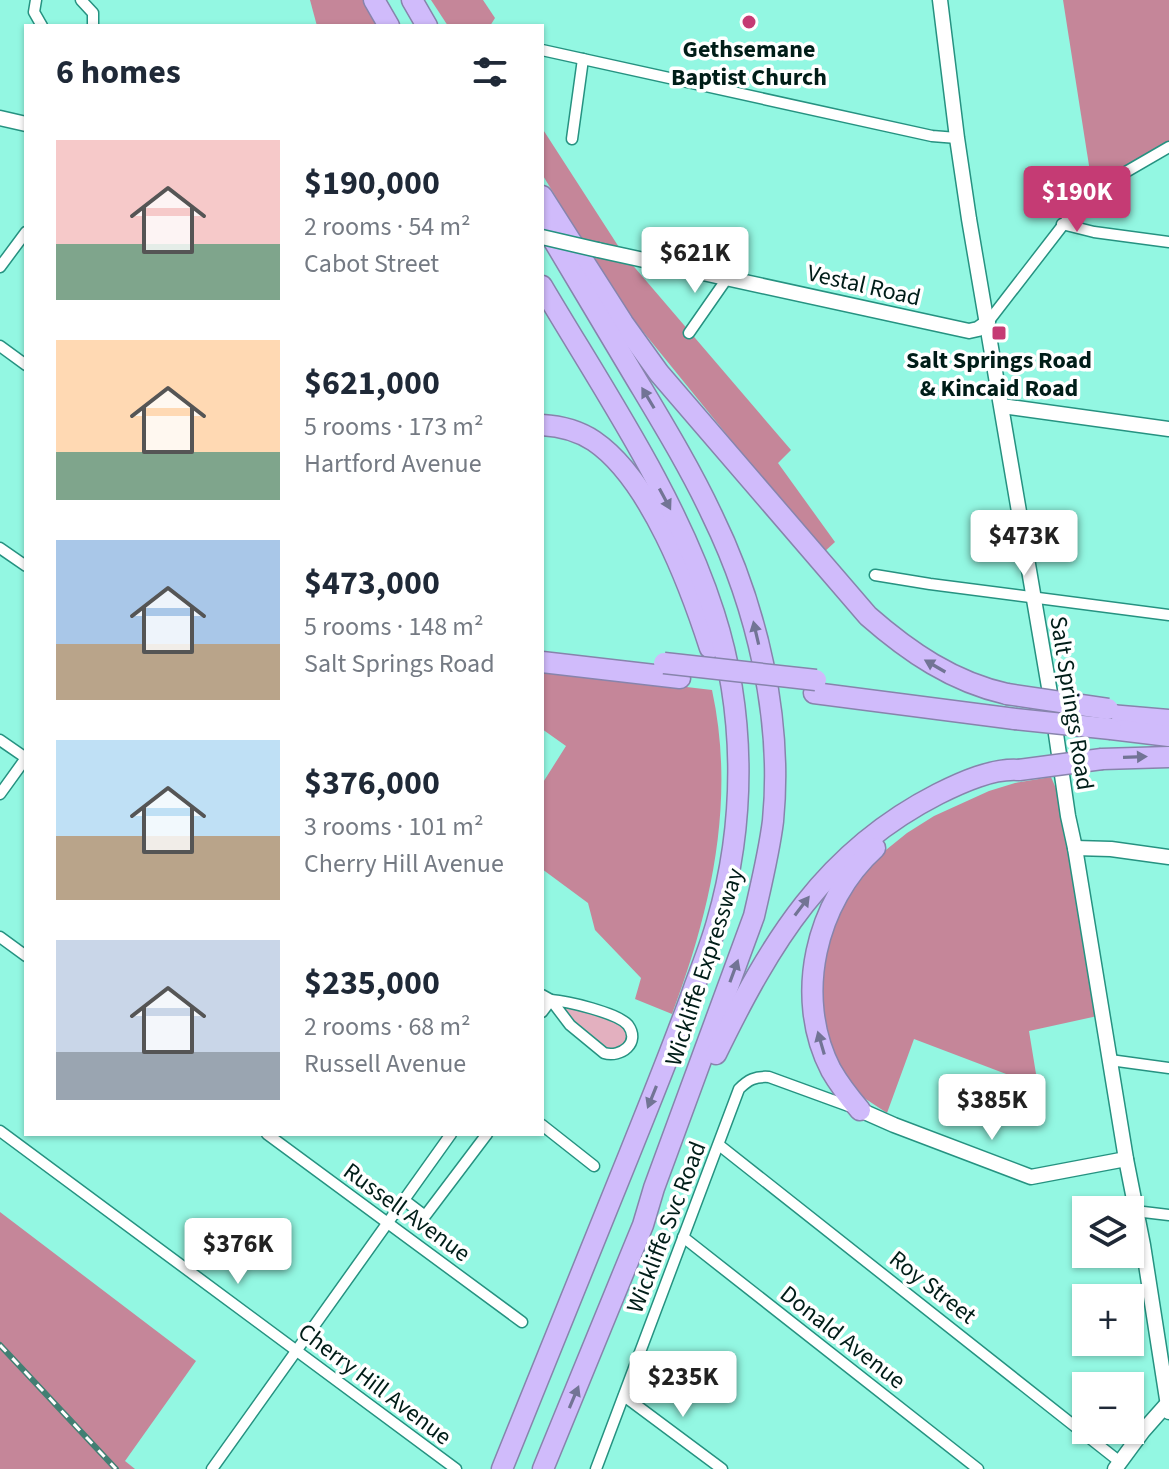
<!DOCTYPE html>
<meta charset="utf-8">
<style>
body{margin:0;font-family:"Source Sans 3",sans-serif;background:#f6f6f7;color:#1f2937;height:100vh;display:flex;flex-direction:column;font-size:30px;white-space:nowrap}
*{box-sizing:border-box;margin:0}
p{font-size:26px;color:#747a83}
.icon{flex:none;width:44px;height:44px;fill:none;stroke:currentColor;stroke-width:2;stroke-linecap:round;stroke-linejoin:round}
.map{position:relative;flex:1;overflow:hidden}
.side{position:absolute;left:24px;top:24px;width:520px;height:1112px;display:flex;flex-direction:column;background:#fff;border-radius:0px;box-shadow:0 2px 6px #0004}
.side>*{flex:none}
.tools{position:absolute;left:1072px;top:1196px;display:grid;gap:16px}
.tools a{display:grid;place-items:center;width:72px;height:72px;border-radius:0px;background:#fff;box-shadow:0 2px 6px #0004;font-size:40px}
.price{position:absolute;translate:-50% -68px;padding:0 18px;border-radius:8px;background:#fff;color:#222;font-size:26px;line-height:52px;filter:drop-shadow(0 2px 4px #0008)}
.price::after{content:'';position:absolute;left:50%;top:48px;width:24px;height:18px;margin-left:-12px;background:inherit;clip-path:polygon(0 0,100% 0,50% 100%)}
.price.selected{background:#c53b74;color:#fff}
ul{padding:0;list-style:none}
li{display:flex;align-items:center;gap:24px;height:200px;padding:0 32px}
li span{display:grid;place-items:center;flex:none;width:224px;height:160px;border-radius:0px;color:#555}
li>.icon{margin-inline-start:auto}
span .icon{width:96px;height:96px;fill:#fffc;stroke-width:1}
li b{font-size:34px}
h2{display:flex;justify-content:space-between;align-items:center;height:96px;padding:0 32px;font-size:34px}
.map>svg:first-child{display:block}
.green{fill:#e3b0bf}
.forest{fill:#c58699}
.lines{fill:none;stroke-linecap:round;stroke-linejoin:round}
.street-casing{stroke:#269281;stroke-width:13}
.secondary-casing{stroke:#269281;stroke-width:17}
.highway-casing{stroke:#8784ac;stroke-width:23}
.street{stroke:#fff;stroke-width:10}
.secondary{stroke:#fff;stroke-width:14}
.highway{stroke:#d0bbfb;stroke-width:20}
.rail-casing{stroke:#427f73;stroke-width:6}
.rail{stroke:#fff;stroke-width:3;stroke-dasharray:9;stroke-linecap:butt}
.secondary-bridge-casing{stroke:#269281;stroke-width:17;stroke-linecap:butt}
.highway-bridge-casing{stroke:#8784ac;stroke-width:23;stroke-linecap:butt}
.secondary-bridge{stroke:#fff;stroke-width:14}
.highway-bridge{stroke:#d0bbfb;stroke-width:20}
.oneway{fill:#727495}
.poi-dot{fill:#c53b74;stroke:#fff;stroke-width:3}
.labels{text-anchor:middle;stroke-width:7;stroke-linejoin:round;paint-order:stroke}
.poi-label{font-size:24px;font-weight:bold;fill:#001d18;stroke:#fff}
.street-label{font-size:24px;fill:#001d18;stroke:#fff}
</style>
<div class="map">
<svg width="1169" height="1469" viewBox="0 0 1169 1469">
<rect width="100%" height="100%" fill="#93f7e2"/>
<polygon class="green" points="551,1000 627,1025 630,1045 604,1053"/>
<g class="forest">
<polygon points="310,0 374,0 389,26 317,26"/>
<polygon points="431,0 483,0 495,18 490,26 448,26"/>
<polygon points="1063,0 1169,0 1169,147 1093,191"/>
<polygon points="542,128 624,255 791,450 778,463 835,542 823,553 619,302 542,174"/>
<path d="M 542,670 L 712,690 C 736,801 711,910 672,1014 L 635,999 L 641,978 L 595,930 L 588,903 L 542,869 L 542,784 L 566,746 L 542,729 Z"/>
<polygon points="1051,777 1068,816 1102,1015 1029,1031 1038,1086 914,1039 887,1113 855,1092 832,1056 819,991 832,919 871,862 907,833 934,816 989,791 1015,783"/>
<polygon points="0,1212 196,1361 125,1461 135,1469 0,1469"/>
</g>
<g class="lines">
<defs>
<g id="street">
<polyline points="36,0 34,12 42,26"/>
<polyline points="81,0 93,13 93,26"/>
<polyline points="542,50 932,136 957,138"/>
<polyline points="572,139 583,59"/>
<polyline points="1062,224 1094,232 1169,242"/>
<polyline points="0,267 26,232"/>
<polyline points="988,322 1080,203 1093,191 1169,147"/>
<polyline points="689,333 728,277"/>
<polyline points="0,346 26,365"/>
<polyline points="0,548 26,566"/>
<polyline points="875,575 930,584 1169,615"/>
<polyline points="0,740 26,758"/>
<polyline points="0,794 26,758"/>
<polyline points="0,937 26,956"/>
<path d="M 542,995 L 551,1000 L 570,1025 L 604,1053 C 621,1058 641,1043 628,1025 C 618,1013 567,1001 551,1000"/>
<polyline points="542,1012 551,1000"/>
<polyline points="1110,1060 1169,1068"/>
<polyline points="542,1125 594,1166"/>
<polyline points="0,1131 456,1469"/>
<polyline points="267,1134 522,1322"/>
<polyline points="719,1145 1120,1462"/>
<polyline points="404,1200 425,1216 487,1134"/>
<polyline points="1135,1211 1169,1215"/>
<polyline points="683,1237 978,1469"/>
<polyline points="624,1396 722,1469"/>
<polyline points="212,1469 451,1134"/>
<path d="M 596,1469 L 739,1089 C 748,1080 755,1076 769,1077 L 854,1108"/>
</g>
<g id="secondary">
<polyline points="940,0 957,138 969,219 1050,693 1068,816 1075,848 1126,1159 1143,1245 1169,1412"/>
<polyline points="0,118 26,124"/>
<polyline points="598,250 969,331 978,329 988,322"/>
<polyline points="1002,406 1169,429"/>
<polyline points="1075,848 1111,849 1169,857"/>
<polyline points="860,1110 894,1125 1031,1177 1126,1159"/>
<polyline points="1115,1469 1143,1431 1167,1404"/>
</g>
<g id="highway">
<polyline points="374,0 389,26"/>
<polyline points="412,0 427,26"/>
<path d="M 542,196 L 623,323 L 659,373 L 868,616 C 909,652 953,682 1007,694"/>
<path d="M 542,221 C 572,271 602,322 632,372 C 660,419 689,466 712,515 C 757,607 783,718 773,821 C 769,853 761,885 754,916 L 654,1188 L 643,1225 L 543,1469"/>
<path d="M 542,425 C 560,426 579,431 594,441 C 650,479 690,586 710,648"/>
<polyline points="542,662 680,678"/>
<polyline points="814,693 1015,719"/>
<polyline points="1110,715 1169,720"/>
<polyline points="1111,729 1169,736"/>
<polyline points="1102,759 1169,757"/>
<path d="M 716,1054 C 770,943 824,852 938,794 C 962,782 993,768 1019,770"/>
<path d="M 860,1110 C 849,1097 839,1084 831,1070 C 793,997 816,901 875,848"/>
<path d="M 502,1469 C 545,1365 587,1260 629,1155 C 651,1100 674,1044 694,988 C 702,966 711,944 717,922 C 746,822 746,713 714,613 C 677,497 604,391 542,286"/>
</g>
</defs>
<use href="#street" class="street-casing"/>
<use href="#secondary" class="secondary-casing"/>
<use href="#highway" class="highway-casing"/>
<use href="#street" class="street"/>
<use href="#secondary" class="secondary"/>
<use href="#highway" class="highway"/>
<defs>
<polyline id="rail" points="0,1345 116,1469"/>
</defs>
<use href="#rail" class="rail-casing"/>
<use href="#rail" class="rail"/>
<defs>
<polyline id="secondary-bridge" points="542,237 598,250"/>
<g id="highway-bridge">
<polyline points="664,663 816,680"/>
<polyline points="1007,694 1108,709"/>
<polyline points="1015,719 1111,729"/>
<polyline points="1019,770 1102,759"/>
</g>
</defs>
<use href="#secondary-bridge" class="secondary-bridge-casing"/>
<use href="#highway-bridge" class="highway-bridge-casing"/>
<use href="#secondary-bridge" class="secondary-bridge"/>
<use href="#highway-bridge" class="highway-bridge"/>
</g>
<defs><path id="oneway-solid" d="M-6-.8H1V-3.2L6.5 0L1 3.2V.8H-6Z" transform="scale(2)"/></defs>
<g class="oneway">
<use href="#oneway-solid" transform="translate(648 398) rotate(-121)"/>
<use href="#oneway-solid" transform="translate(665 499) rotate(62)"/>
<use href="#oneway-solid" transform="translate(756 633) rotate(-103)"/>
<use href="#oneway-solid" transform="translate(935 666) rotate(-150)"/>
<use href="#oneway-solid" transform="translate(1135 757) rotate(-2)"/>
<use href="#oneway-solid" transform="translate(802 906) rotate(-53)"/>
<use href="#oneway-solid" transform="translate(734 971) rotate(-70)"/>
<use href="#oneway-solid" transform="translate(821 1043) rotate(-106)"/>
<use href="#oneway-solid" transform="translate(652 1097) rotate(112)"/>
<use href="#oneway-solid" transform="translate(574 1397) rotate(-67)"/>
</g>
<g class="poi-dot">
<circle cx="749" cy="22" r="8"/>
<rect x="991" y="325" width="16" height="16" rx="4"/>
</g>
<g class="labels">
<g class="poi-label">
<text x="749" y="57">Gethsemane<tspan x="749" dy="28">Baptist Church</tspan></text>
<text x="999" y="368">Salt Springs Road<tspan x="999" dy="28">&amp; Kincaid Road</tspan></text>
</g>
<g class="street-label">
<text transform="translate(864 285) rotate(13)" y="8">Vestal Road</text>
<text transform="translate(1072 703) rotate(81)" y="8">Salt Springs Road</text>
<text transform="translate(704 967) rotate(-72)" y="8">Wickliffe Expressway</text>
<text transform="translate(407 1212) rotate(36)" y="8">Russell Avenue</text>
<text transform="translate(666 1227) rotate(-69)" y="8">Wickliffe Svc Road</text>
<text transform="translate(933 1287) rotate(38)" y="8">Roy Street</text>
<text transform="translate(843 1337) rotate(38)" y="8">Donald Avenue</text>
<text transform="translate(375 1384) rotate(37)" y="8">Cherry Hill Avenue</text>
</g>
</g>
</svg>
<div class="tools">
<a><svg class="icon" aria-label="layers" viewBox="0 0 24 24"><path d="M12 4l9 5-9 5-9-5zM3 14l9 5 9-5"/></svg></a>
<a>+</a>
<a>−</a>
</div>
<b class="price selected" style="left:1077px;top:234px">$190K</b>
<b class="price" style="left:695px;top:295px">$621K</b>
<b class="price" style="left:1024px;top:578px">$473K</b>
<b class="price" style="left:992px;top:1142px">$385K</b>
<b class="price" style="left:238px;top:1286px">$376K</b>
<b class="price" style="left:683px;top:1419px">$235K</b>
<section class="side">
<h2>6 homes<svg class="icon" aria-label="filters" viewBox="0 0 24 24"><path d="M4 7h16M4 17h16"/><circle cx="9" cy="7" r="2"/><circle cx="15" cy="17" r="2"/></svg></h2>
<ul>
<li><span style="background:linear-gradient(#f6c9c9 65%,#7fa58c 0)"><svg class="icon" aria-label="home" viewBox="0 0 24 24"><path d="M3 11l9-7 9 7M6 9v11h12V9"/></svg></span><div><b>$190,000</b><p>2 rooms · 54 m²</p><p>Cabot Street</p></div></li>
<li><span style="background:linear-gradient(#ffd9b3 70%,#7fa58c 0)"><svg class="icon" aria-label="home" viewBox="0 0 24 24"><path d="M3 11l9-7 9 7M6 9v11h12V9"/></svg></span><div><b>$621,000</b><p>5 rooms · 173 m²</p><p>Hartford Avenue</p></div></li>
<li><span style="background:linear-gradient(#a9c7e8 65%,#b9a48a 0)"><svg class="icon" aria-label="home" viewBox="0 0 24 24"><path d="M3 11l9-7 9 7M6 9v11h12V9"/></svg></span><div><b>$473,000</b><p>5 rooms · 148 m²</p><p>Salt Springs Road</p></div></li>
<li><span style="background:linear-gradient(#bfe0f5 60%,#b9a48a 0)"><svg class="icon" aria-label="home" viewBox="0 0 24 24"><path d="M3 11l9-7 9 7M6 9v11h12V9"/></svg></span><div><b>$376,000</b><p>3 rooms · 101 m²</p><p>Cherry Hill Avenue</p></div></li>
<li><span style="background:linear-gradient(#c9d6e8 70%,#9aa5b1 0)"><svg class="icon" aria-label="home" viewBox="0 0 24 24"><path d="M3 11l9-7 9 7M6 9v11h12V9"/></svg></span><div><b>$235,000</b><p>2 rooms · 68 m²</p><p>Russell Avenue</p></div></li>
</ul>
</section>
</div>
